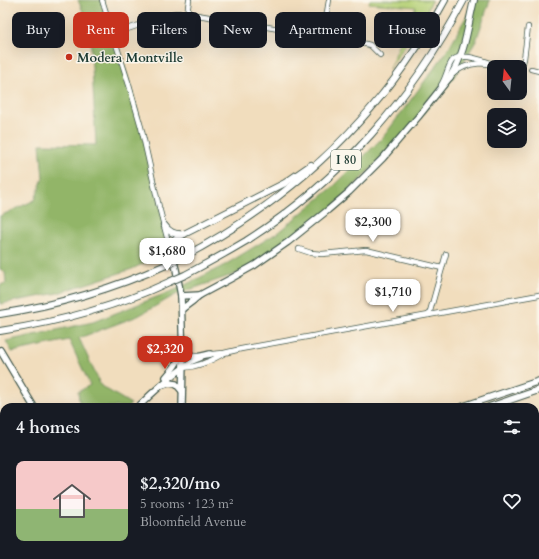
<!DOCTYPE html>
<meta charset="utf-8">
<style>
body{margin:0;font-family:Cardo,serif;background:#20242c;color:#f1f3f6;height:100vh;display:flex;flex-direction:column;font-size:15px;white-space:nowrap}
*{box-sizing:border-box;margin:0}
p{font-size:13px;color:#9ea1a6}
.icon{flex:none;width:22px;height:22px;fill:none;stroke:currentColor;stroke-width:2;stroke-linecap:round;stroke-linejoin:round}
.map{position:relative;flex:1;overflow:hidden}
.panel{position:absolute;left:0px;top:403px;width:539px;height:156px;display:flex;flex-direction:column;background:#171b24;border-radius:12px 12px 0 0;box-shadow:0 4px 16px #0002}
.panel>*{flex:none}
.guide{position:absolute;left:12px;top:12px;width:515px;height:36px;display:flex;gap:8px}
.needle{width:26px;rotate:345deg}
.buttons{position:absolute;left:487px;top:60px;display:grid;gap:8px}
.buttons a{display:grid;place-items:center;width:40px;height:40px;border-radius:8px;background:#171b24;box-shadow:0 4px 16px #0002;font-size:20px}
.price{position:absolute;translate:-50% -34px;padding:0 9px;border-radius:8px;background:#fff;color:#222;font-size:13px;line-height:26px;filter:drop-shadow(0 1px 2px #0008)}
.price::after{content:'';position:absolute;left:50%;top:24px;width:12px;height:9px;margin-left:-6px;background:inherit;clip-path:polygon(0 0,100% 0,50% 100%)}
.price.current{background:#c8321e;color:#fff}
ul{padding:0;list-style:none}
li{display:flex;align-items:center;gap:12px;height:100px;padding:0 16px}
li+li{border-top:1px solid #363941}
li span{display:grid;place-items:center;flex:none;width:112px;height:80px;border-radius:8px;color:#555}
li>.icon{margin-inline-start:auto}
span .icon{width:48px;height:48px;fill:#fffc;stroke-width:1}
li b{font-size:17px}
h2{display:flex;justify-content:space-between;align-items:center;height:48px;padding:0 16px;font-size:17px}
.tag{padding:0 14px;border-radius:8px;background:#171b24;box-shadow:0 4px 16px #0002;font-size:14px;line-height:36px}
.tag.current{background:#c8321e;color:#fff}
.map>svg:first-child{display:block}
.green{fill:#b8d378;stroke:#6c8856}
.forest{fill:#92b568;stroke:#58794e}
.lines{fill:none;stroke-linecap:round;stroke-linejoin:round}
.minor-casing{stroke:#3e5549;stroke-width:6}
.major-casing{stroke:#3e5549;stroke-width:8}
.highway-casing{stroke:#3e5549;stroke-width:8}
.minor{stroke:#fff;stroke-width:4.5}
.major{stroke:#fff;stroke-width:5.5}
.highway{stroke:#fff;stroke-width:6}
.highway-bridge-casing{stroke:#3e5549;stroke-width:8;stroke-linecap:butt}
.highway-bridge{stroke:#fff;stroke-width:6}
.poi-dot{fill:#c8321e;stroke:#fbf7ec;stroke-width:1.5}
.labels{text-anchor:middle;stroke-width:3;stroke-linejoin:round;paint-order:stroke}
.shield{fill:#fbf7ec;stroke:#61756b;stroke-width:1}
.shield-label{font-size:12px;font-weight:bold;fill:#1f3d34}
.poi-label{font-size:13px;font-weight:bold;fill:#1f3d34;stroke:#fbf7ec;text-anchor:start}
</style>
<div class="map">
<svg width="539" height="559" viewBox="0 0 539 559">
<rect width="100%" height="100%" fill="#fbf7ec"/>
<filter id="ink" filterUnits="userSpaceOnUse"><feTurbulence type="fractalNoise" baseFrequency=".025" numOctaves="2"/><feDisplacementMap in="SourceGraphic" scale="8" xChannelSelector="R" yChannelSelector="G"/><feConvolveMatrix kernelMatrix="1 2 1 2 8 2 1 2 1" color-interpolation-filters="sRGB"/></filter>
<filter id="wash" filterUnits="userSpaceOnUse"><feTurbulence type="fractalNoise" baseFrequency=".012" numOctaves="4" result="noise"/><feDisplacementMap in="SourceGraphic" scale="16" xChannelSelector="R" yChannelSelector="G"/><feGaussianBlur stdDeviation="0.9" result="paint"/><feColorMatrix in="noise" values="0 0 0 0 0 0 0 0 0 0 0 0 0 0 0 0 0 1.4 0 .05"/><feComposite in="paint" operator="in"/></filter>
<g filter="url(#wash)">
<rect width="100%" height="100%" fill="#f1ddbd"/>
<polygon class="green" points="370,0 432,0 424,17 389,69 416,7 369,3"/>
<g class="forest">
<polygon points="78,0 103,0 132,90 171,250 132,269 58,293 0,304 0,285 6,283 5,272 0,269 0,216 35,200 43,178 40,144 96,145 90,28"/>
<polygon points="476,0 490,0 476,41 456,74 408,131 328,212 244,271 177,294 138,316 79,338 101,386 131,404 127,407 80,407 78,392 90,385 69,340 12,352 6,341 93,322 177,289 223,266 277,233 333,187 384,136 447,51 471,8"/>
</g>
</g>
<g filter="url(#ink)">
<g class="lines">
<defs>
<g id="minor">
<polyline points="102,0 129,85 141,127 159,207 169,245"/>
<polyline points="187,14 189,0"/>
<polyline points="113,34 171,14 177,13 186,13 366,44 370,45 380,55"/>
<polyline points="323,37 329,0"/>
<polyline points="518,67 522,65 524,59 528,27"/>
<polyline points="531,69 539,71"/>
<path d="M 453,74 C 471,58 492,64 513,67"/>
<path d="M 441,85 C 446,78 447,68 452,61 C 459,51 484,61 494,64"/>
<polyline points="299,249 311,253 322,254 366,250 442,268"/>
<polyline points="429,315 446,254"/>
<polyline points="208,355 212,354 224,353 241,349 539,295"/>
<polyline points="183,368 191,362 201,358"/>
<path d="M 183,368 C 197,367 211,361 223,354"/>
</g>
<g id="major">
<polyline points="169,245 176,269 181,296 183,360 182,407"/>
<polyline points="181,296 200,295"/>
<polyline points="182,309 194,300 200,295 230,279 255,265 288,242 328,210 349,192 383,158 418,117 450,77"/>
<path d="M 184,346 C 192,359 195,358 210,354"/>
<polyline points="0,350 34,407"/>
<path d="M 166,377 C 170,372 176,366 178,360 C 179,355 180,351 182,346"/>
<polyline points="163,385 169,383 176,384 182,391"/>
<path d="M 138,407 C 152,393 166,380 183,368"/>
<polyline points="0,486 4,484"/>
<polyline points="175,555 187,559"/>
</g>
<g id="highway">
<path d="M 450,77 C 466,52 467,28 474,0"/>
<path d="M 164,225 C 169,232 174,235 184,234"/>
<polyline points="169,245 172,242 184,234 285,183 311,165"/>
<path d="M 181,258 C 296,198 383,114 445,0"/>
<path d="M 185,275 C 206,264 226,253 246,241 C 339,182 413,97 464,0"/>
<path d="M 0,314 C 57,305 113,289 166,265"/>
<path d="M 0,331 C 58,322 116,307 169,282"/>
<polyline points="461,407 539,381"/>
<polyline points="489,407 539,390"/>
<polyline points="18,559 30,555"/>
<polyline points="43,559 54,555"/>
<polyline points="238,559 240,555"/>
</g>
</defs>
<use href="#minor" class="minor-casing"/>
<use href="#major" class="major-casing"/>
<use href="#highway" class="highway-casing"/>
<use href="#minor" class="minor"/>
<use href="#major" class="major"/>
<use href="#highway" class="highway"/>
<defs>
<g id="highway-bridge">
<polyline points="166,265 181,258"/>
<polyline points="169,282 185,275"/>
</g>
</defs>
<use href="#highway-bridge" class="highway-bridge-casing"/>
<use href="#highway-bridge" class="highway-bridge"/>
</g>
</g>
<circle class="poi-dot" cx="69" cy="57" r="4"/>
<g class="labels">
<rect class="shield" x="331" y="150" width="30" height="20" rx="3"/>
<g class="shield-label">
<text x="346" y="164">I 80</text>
</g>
<g class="poi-label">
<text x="77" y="62">Modera Montville</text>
</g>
</g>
</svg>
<div class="buttons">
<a><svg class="needle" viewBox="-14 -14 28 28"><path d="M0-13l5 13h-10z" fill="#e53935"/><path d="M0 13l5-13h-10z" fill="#9ea1a6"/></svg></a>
<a><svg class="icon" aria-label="layers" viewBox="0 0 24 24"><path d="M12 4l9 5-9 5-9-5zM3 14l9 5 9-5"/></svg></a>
</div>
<b class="price" style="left:373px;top:243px">$2,300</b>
<b class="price" style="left:167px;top:272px">$1,680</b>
<b class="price" style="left:393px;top:313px">$1,710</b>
<b class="price current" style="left:165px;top:370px">$2,320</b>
<div class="guide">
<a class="tag">Buy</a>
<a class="tag current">Rent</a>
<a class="tag">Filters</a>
<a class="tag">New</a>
<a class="tag">Apartment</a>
<a class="tag">House</a>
</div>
<section class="panel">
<h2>4 homes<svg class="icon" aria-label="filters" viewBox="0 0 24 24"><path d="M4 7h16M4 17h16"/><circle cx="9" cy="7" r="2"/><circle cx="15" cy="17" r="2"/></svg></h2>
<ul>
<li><span style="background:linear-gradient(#f6c9c9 60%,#8fb573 0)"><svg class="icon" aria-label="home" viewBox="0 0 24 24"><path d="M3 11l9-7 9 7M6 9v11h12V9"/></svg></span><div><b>$2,320/mo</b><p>5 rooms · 123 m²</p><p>Bloomfield Avenue</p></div><svg class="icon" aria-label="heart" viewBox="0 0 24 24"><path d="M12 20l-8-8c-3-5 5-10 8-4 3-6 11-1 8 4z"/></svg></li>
</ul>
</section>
</div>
